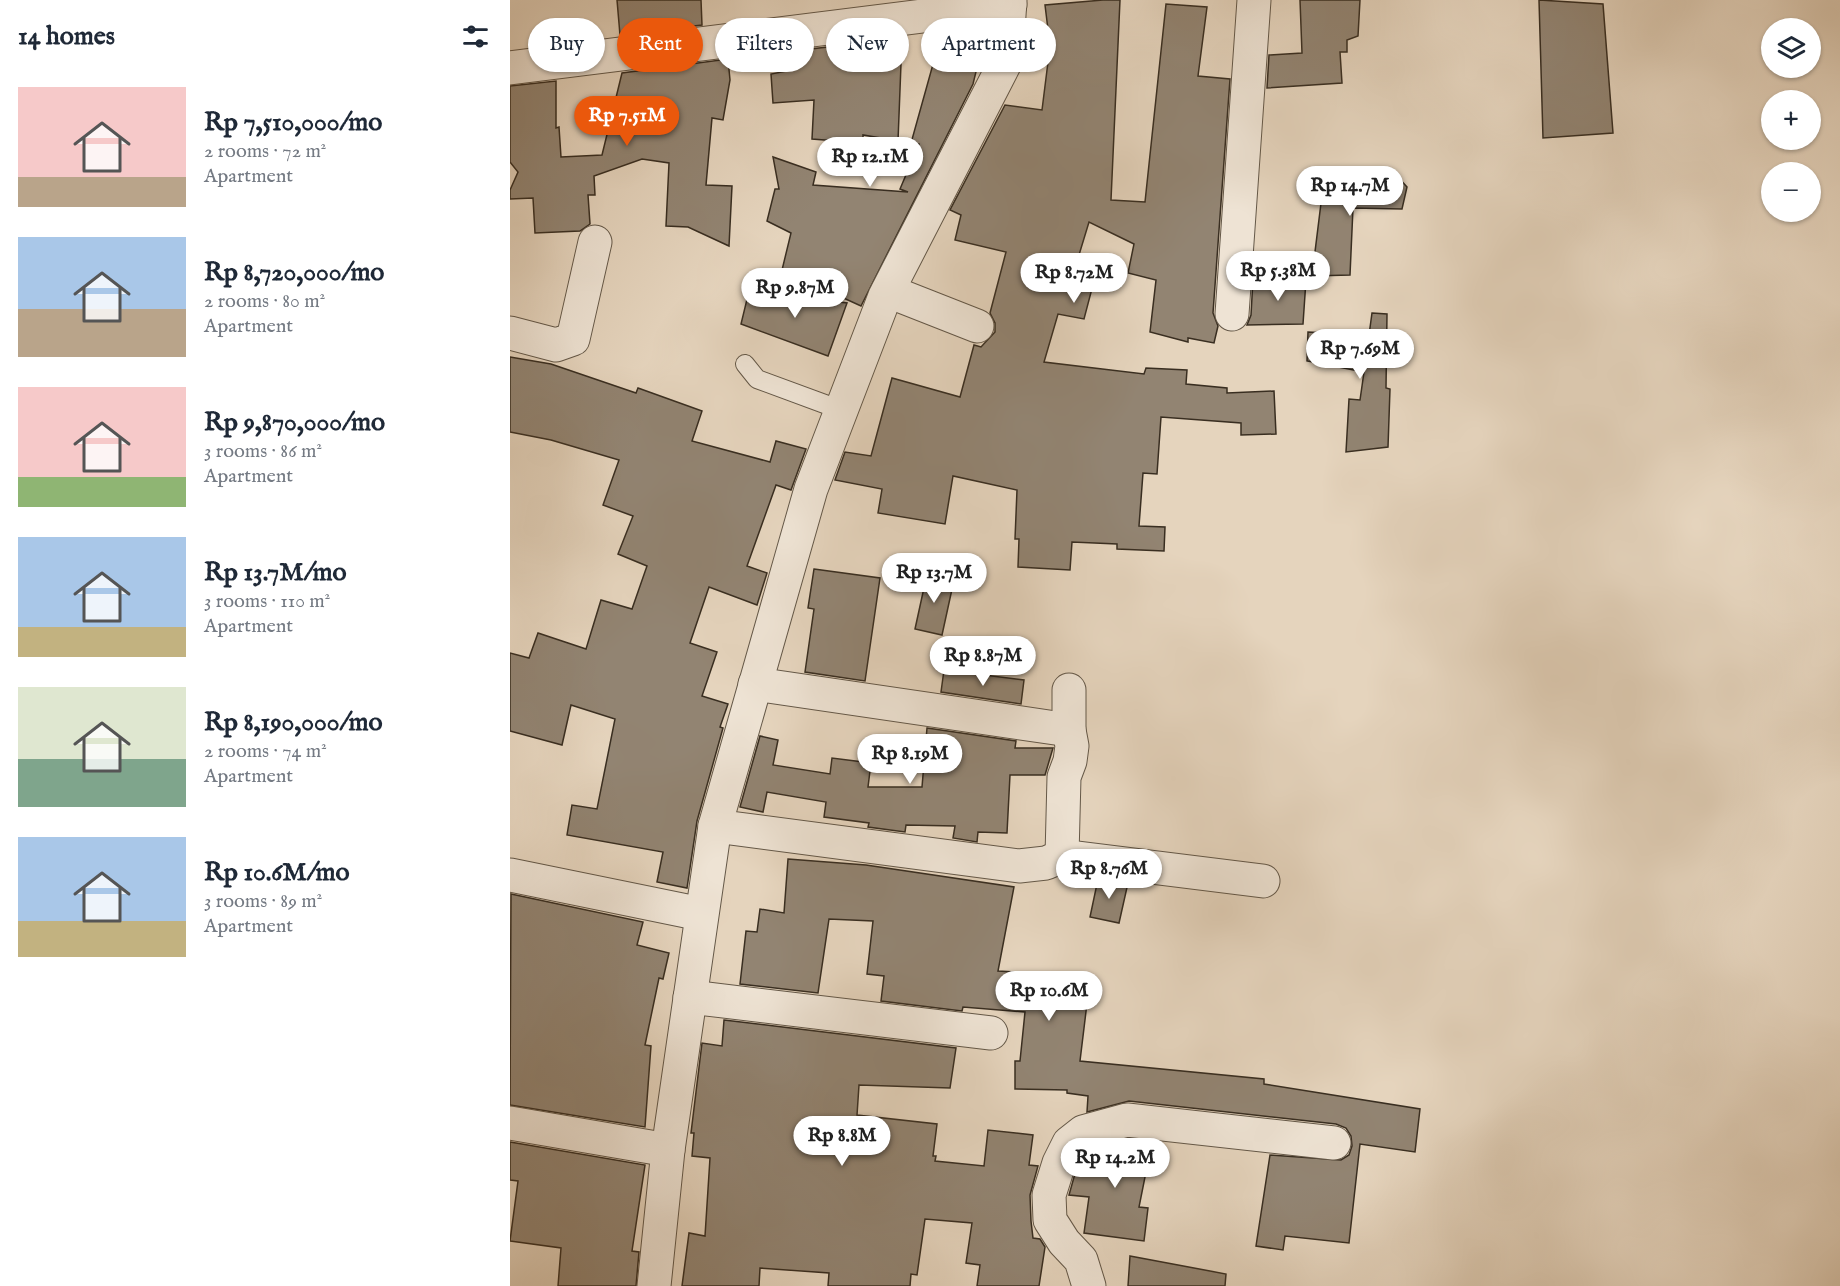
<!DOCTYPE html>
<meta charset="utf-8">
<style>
body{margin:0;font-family:"IM FELL English",serif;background:#f6f6f7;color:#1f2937;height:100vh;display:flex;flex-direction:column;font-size:22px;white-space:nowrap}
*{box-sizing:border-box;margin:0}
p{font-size:20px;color:#747a83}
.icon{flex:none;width:33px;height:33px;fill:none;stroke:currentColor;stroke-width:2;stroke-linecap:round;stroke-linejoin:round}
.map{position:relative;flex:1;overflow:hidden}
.side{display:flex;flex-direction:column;background:#fff;width:510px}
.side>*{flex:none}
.hud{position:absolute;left:18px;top:18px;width:570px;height:54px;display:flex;gap:12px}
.controls{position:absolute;left:1251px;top:18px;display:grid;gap:12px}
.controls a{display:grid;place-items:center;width:60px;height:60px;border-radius:50%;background:#fff;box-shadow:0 2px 4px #0004;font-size:30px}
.price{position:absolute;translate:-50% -51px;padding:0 14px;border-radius:21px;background:#fff;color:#222;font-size:20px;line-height:39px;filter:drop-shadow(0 2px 3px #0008)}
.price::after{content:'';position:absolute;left:50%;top:36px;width:18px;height:14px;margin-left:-9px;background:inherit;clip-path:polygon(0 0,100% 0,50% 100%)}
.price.active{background:#ea580c;color:#fff}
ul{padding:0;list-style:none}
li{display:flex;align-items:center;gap:18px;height:150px;padding:0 18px}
li span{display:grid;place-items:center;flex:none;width:168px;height:120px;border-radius:0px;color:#555}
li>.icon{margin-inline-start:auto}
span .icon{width:72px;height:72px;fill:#fffc;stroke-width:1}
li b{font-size:26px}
h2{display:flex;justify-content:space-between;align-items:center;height:72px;padding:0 18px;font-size:26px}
.pill{padding:0 21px;border-radius:27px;background:#fff;box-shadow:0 2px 4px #0004;font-size:21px;line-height:54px}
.pill.active{background:#ea580c;color:#fff}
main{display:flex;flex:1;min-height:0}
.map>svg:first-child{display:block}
.building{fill:#928472;stroke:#392e21;stroke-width:1.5}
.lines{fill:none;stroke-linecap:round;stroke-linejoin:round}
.service-casing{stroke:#645848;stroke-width:20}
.minor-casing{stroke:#645848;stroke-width:35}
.service{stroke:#eee3d4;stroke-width:18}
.minor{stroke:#eee3d4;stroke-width:33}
</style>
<main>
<section class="side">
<h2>14 homes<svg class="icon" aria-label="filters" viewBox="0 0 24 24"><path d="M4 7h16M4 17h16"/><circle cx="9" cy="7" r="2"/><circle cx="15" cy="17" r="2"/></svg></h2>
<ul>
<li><span style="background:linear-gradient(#f6c9c9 75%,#b9a48a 0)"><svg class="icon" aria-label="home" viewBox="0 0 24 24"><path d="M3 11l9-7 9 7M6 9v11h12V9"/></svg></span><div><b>Rp 7,510,000/mo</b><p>2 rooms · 72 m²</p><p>Apartment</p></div></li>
<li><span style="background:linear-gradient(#a9c7e8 60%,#b9a48a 0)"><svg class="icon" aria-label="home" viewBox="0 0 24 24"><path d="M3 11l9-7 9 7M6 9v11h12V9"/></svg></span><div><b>Rp 8,720,000/mo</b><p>2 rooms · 80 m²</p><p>Apartment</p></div></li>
<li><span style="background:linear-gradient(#f6c9c9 75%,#8fb573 0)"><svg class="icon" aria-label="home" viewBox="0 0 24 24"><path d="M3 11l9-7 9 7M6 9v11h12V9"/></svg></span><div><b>Rp 9,870,000/mo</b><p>3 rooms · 86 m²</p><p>Apartment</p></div></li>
<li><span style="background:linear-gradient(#a9c7e8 75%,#c2b280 0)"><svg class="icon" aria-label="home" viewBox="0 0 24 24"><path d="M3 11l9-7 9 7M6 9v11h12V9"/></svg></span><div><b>Rp 13.7M/mo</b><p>3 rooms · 110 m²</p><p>Apartment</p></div></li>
<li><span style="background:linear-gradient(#dfe7d0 60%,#7fa58c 0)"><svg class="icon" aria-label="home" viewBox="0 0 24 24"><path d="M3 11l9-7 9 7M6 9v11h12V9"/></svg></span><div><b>Rp 8,190,000/mo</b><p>2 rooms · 74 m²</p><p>Apartment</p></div></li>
<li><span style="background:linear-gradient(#a9c7e8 70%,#c2b280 0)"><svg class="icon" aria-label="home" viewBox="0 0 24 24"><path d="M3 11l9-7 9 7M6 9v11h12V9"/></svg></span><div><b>Rp 10.6M/mo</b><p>3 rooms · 89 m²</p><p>Apartment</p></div></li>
</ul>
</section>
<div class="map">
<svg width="1330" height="1286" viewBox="0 0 1330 1286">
<rect width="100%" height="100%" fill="#e5d4bd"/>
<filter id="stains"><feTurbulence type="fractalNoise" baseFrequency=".00333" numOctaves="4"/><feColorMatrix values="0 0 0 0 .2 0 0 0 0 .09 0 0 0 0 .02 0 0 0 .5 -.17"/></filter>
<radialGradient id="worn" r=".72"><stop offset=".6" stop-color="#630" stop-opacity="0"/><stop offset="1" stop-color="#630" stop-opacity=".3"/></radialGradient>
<g class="building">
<polygon points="107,0 191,0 192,25 110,35"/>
<polygon points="593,0 610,0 601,200 635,202 656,4 697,7 688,76 720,79 703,313 708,326 704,343 678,338 678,342 640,332 646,280 618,273 624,244 579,222 562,278 584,281 574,319 548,314 534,362 634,374 636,368 677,370 676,384 717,388 717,393 764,391 766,434 731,435 731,423 651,417 647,474 633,473 629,526 655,527 654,551 607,549 607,544 562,542 560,570 508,567 509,539 505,539 507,490 443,476 435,524 368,513 372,489 325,480 335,452 361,456 382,378 450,397 464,345 471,347 485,332 485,323 480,313 496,252 445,240 451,215 440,210 495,105 532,110 540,46 535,5"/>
<polygon points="790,0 850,0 848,36 837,40 837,52 830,52 832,83 757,88 759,55 792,53"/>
<polygon points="1029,0 1093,4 1103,133 1033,138"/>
<polygon points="477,27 463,84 351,306 272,270 281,233 257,221 265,189 269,189 263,157 306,172 303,185 398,192 390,189 409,144 401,143 432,32"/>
<polygon points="392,38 388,141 353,135 353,143 302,139 304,100 263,103 261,74 277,71 276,52"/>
<polygon points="218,59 220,80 213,120 202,118 196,185 222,186 219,246 178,227 156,226 159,163 132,159 84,176 85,195 78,195 80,224 70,231 25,233 23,198 0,199 0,190 8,172 0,162 0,86 46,81 46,128 49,127 51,157 92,155 112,73"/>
<polygon points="885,174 897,187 892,209 843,208 840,275 802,276 814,179"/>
<polygon points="743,279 796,280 793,324 737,325 741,315"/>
<polygon points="239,291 337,303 318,356 231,324"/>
<polygon points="862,313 877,314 876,388 880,389 878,447 836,452 839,399 850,400 854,372 797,361 798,332 859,335"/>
<polygon points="0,357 41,364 126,393 128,388 192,411 182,441 260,462 266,441 296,449 281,490 266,485 237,566 257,573 247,605 199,587 180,643 207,652 192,696 218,704 210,727 213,728 187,821 177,888 147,882 153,852 57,835 62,805 87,809 105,719 61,705 52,745 0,731 0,653 19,658 28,633 76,649 91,600 122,609 137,566 108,554 123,516 93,505 109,460 41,440 0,432"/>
<polygon points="304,569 370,578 355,681 295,672 304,609 298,608"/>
<polygon points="417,574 444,580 432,635 405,629"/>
<polygon points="434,670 514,680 511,704 431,692"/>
<polygon points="417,728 506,741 505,748 543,748 535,775 500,775 497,833 468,832 467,842 443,838 445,826 396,825 395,832 358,827 359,823 314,817 316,802 257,792 253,812 230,807 250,736 268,740 263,765 320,774 322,758 361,763 358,787 412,787"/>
<polygon points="278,859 356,865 504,887 488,971 505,972 504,985 578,995 570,1061 754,1079 754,1084 910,1109 905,1152 850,1144 839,1243 775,1236 773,1250 746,1246 760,1155 831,1160 839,1155 842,1146 841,1136 836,1128 826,1124 619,1101 577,1112 578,1096 557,1093 557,1090 505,1089 505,1061 510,1061 515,1012 453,1007 452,1011 371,1001 374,976 357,974 363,921 319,919 308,993 230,984 236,931 247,932 250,909 274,913"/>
<polygon points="588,879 618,883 609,923 580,917"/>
<polygon points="1,894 133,922 127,945 159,953 153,979 149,978 135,1045 141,1046 135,1127 0,1105"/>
<polygon points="214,1020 446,1048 440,1088 349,1085 347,1115 427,1124 423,1156 426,1156 425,1161 474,1166 478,1130 523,1135 519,1165 528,1166 520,1195 521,1221 523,1238 530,1239 535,1247 529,1286 467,1286 470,1265 456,1263 462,1223 415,1219 407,1275 401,1274 400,1286 318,1286 319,1273 250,1268 249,1286 172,1286 179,1233 195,1236 200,1158 182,1156 184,1133 181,1133 192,1043 212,1046"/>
<polygon points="618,1139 642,1142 629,1207 638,1208 634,1241 574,1233 579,1197 559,1195 566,1170 572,1170 573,1157 582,1149"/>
<polygon points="0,1142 135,1165 122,1251 129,1252 126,1286 48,1286 51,1248 0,1241 8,1181 0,1180"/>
<polygon points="620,1256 716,1274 715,1286 618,1286"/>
</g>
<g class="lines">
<defs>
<polyline id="service" points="235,364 247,379 331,410"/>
<g id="minor">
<polyline points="0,68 500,5"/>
<polyline points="378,291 467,326"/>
<polyline points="722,314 744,0"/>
<polyline points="0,333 46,345 63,339 85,242"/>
<polyline points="245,684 559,730"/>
<polyline points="205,826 509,866 536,863 552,856 753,881"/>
<polyline points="552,856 554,777 560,761 562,746 559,730 559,690"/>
<polyline points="0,875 191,914"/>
<polyline points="180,997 481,1033"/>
<polyline points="0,1123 158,1150"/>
<polyline points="144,1286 158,1150 205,826 301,489 375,296 496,61 500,0"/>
<polyline points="579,1286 571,1260 554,1242 540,1220 539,1195 549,1163 559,1143 573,1132 617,1120 824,1143"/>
</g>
</defs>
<use href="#service" class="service-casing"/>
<use href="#minor" class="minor-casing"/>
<use href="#service" class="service"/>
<use href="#minor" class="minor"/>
</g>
<rect width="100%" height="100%" filter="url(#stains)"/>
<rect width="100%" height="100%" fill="url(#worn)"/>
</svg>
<div class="controls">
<a><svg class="icon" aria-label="layers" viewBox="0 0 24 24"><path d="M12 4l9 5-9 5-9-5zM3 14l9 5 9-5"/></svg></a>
<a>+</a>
<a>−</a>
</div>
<b class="price active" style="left:117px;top:147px">Rp 7.51M</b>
<b class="price" style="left:360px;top:188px">Rp 12.1M</b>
<b class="price" style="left:840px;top:217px">Rp 14.7M</b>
<b class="price" style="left:768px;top:302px">Rp 5.38M</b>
<b class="price" style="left:564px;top:304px">Rp 8.72M</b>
<b class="price" style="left:285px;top:319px">Rp 9.87M</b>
<b class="price" style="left:850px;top:380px">Rp 7.69M</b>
<b class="price" style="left:424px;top:604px">Rp 13.7M</b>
<b class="price" style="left:473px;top:687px">Rp 8.87M</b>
<b class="price" style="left:400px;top:785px">Rp 8.19M</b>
<b class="price" style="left:599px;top:900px">Rp 8.76M</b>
<b class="price" style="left:539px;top:1022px">Rp 10.6M</b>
<b class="price" style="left:332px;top:1167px">Rp 8.8M</b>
<b class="price" style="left:605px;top:1189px">Rp 14.2M</b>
<div class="hud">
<a class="pill">Buy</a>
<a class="pill active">Rent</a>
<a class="pill">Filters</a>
<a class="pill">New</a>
<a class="pill">Apartment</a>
</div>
</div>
</main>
